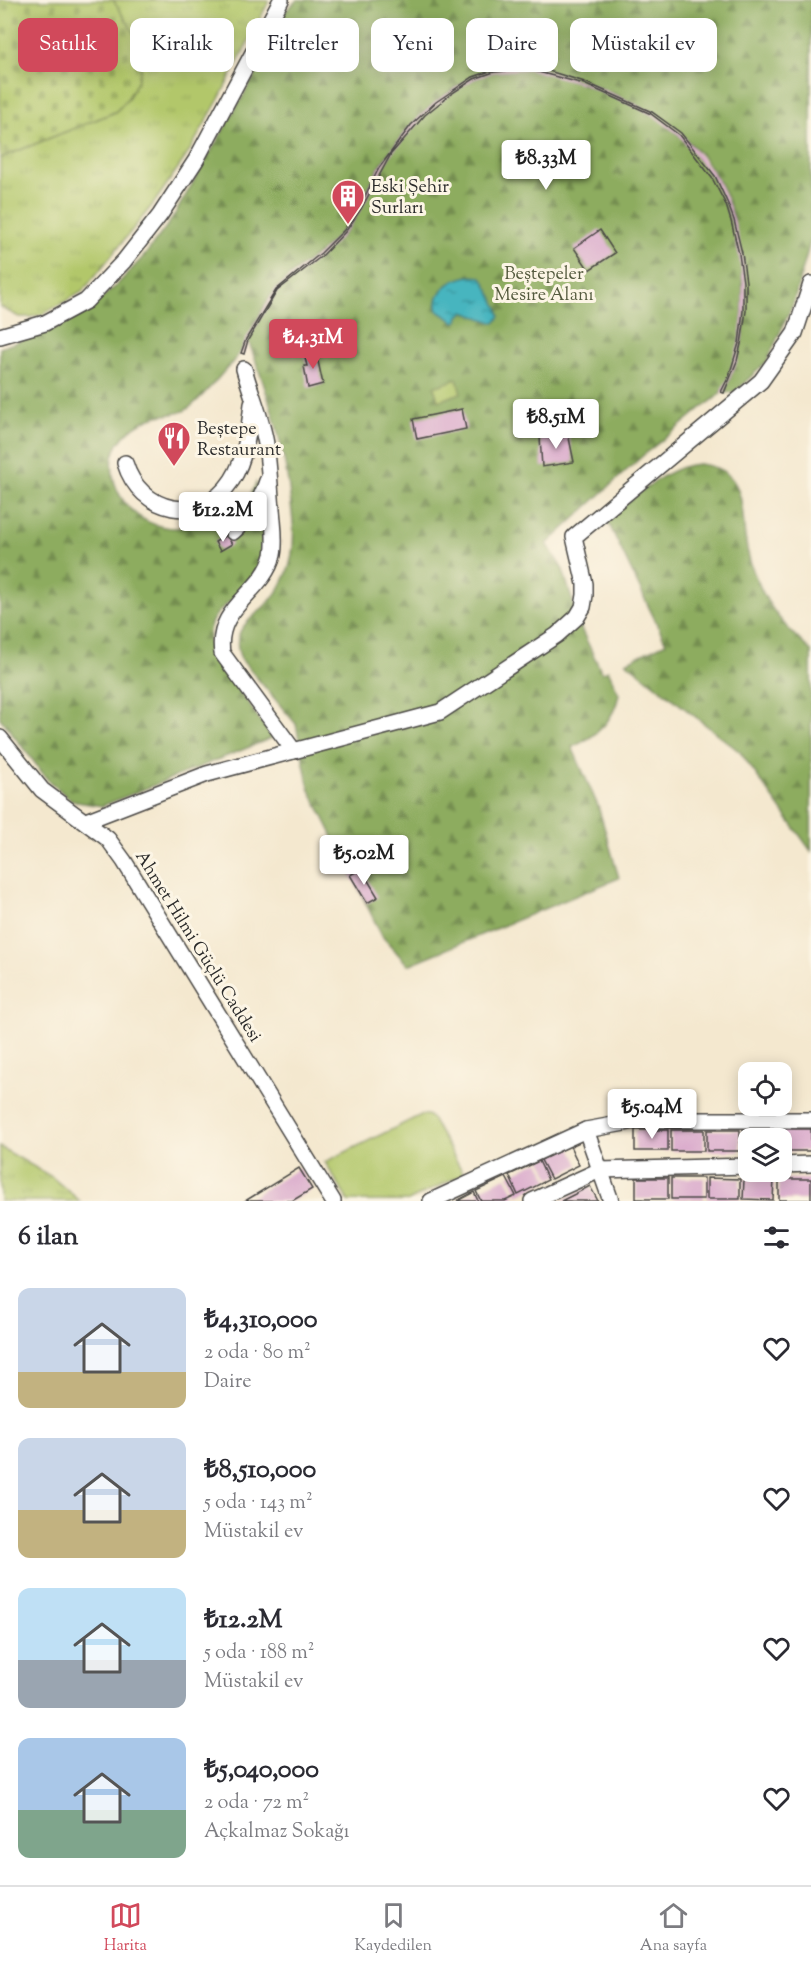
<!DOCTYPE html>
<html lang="tr">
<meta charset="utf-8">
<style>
body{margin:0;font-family:"Sorts Mill Goudy",serif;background:#f7f7f7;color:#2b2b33;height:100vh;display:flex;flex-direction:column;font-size:22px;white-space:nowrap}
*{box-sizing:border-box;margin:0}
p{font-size:20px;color:#7c7c81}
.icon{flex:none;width:33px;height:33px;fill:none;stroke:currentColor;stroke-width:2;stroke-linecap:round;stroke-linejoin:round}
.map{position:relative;height:1201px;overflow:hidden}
.drawer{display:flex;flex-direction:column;background:#fff;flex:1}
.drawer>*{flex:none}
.hud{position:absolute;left:18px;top:18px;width:776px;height:54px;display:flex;gap:12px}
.buttons{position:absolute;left:738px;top:1062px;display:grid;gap:12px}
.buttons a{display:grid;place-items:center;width:54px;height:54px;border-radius:12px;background:#fff;box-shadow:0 3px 15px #0003;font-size:30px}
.price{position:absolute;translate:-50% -51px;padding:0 14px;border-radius:6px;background:#fff;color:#222;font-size:20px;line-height:39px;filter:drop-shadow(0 2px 3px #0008)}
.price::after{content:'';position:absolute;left:50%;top:36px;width:18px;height:14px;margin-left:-9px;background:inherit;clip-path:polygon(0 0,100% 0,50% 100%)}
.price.selected{background:#d1495b;color:#fff}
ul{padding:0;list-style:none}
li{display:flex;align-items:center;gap:18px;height:150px;padding:0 18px}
li span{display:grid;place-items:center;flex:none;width:168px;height:120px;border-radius:12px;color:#555}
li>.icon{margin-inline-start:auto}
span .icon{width:72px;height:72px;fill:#fffc;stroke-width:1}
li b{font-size:26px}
h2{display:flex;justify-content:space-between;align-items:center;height:72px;padding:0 18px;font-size:26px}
.pill{padding:0 21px;border-radius:12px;background:#fff;box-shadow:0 3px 15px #0003;font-size:21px;line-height:54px}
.pill.selected{background:#d1495b;color:#fff}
.tabs{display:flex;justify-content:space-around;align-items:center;height:84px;border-top:2px solid #e1e1e2;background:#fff;font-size:16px;color:#7c7c81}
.tabs a{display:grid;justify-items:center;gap:3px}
.tabs .selected{color:#d1495b}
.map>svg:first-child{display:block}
.grass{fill:url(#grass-tufts);stroke:#6e794b;stroke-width:1.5}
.forest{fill:url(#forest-firs);stroke:#5c6c45;stroke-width:1.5}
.cemetery{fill:url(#cemetery-stones);stroke:#6e794b;stroke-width:1.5}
.green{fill:#b2c76b;stroke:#6e794b;stroke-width:1.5}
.water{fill:url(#water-ripples);stroke:#387075;stroke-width:1.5}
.building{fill:#dbadcd}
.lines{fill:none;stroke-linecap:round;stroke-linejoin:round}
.minor-casing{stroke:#494744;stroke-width:18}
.minor{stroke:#fff;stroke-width:15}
.labels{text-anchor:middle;stroke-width:6;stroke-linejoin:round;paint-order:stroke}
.poi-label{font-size:18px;fill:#2b2b2b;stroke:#fcf5e5;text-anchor:start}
.park-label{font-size:18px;fill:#545a3e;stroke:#fcf5e5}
.street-label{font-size:18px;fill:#2b2b2b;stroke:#fcf5e5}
</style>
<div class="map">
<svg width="811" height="1201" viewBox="0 0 811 1201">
<defs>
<pattern id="grass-tufts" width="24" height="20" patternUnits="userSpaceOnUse" patternTransform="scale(1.5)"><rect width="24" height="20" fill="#b2c76b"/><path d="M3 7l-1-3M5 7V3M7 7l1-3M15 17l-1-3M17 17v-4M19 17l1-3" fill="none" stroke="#99ab5d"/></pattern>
<pattern id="forest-firs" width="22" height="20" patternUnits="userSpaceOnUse" patternTransform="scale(1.5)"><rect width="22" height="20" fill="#8dac5f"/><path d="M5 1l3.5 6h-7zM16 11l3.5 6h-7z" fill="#738c4f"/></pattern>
<pattern id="cemetery-stones" width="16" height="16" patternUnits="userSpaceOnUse" patternTransform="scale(1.5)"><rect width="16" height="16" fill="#b2c76b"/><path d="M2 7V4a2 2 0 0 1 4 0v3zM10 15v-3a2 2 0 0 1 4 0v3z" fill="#99ab5d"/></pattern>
<pattern id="water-ripples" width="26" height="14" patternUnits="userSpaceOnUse" patternTransform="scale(1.5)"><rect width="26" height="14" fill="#46b5bf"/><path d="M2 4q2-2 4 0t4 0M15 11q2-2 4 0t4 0" fill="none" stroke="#3b939b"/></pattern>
</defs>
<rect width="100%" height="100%" fill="#fcf5e5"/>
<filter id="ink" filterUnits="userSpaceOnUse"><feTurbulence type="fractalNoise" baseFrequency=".0167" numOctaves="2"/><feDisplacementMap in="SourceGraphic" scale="12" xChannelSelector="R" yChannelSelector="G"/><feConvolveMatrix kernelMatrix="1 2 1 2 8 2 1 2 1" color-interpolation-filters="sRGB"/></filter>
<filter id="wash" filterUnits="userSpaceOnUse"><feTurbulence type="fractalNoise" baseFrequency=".008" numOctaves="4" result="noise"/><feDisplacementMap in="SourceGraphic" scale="24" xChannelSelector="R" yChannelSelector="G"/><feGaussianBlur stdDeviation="1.35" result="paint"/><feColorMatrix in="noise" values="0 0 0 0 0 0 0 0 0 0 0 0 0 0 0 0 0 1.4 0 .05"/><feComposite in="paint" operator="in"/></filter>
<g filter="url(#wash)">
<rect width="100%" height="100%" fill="#f4e8cf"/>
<g class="grass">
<polygon points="113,0 269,1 219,99 187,155 154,203 82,292 43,314 31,317 19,317 0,307 0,158 115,112 128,99 136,83 139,73 139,45"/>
<polygon points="0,1147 52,1177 80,1201 0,1201"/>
</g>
<g class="forest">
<path d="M 297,0 L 811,0 L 811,239 L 793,304 L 767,361 L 735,392 L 724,393 C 737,363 748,329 746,296 C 745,283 742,271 740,259 C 738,246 737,233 734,221 C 716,144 648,103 578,80 C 541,68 505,59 469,79 C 433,100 402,131 380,166 C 367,188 359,212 342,231 C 323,254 295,268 276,289 C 258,310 249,345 231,364 C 220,375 199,402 187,409 C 180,415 166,414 157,416 C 138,421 117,437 113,457 C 107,494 138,528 175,528 C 186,528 195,522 205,520 C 211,519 218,521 224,520 C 241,517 250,497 256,483 C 261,504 275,534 266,556 C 263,564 256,576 250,583 C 231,604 200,615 211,649 L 272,738 L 102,806 L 77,802 L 70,799 L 48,780 L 0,718 L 0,348 L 59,327 L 82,314 L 115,287 L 145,255 L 172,219 L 254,77 L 283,14 Z"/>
<path d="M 527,69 C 553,73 580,82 605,93 C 624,101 645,109 662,121 C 718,162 745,236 743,305 C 743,328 736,374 721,392 C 716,399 707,404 700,409 C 683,424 665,438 647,452 C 613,482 580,514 547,544 L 563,570 L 581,629 L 602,673 L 608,670 L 619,694 C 614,721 596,737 572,747 L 598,806 L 619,878 L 408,965 L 382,936 L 309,788 L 296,724 L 241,659 C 227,625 258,618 274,596 C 283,584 290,569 292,554 C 295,537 293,521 291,504 C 285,447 268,393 248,340 C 257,325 268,301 280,289 C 301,269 326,254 345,232 C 361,213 369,190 382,168 C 404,131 448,86 490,73 C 502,70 515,70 527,69 Z"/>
<path d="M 699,464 C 745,469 741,502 745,537 C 747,552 751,568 758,582 C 769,610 789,631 811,651 L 811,851 L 740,752 L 626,662 L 666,643 L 607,520 C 631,500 667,465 699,464 Z"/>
</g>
<path class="cemetery" d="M 0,0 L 113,0 C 121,14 134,29 139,45 C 148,69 132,97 115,112 L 0,158 Z"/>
<g class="green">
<polygon points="457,379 461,393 438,401 434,387"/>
<polygon points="421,1115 428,1115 432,1119 464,1174 408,1201 348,1201 325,1162"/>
</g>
<path class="water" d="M 469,276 L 482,277 L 498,308 L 500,316 L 495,323 L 464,312 L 459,316 L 458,321 L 455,322 L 438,311 C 432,291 452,279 469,276 Z"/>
<g id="blocks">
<g class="building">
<polygon points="515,66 539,68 585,82 652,112 681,133 715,176 728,204 734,220 742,253 746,282 746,311 741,344 737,361 724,393 721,392 729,376 739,343 743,311 743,282 739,254 731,221 726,205 712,178 679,135 651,114 584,84 527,69 494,72 474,79 451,94 425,115 391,154 361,209 346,231 323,255 277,291 248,340 244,354 241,353 246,339 276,290 321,253 344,230 359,208 379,168 411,125 436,102 473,77 493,70"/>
<polygon points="600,230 615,253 589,270 574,248"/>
<polygon points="316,352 323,384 308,388 304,366 307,366 304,354"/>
<polygon points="462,409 466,429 417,439 413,419"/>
<polygon points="568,433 574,462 542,467 540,437"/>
<polygon points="226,535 232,544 220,551 215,542"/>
<polygon points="361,869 378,897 367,903 350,875"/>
<polygon points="743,1129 776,1129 776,1138 748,1138 748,1151 743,1151"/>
<polygon points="779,1129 811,1129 811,1151 782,1151 782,1138 779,1138"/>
<rect x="635" y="1130" width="33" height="21"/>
<rect x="671" y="1130" width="33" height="21"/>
<rect x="707" y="1130" width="33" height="21"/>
<polygon points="570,1146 579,1165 551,1179 541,1160"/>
<polygon points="539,1161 548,1180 518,1195 509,1175"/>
<polygon points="299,1168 312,1189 292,1201 245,1201"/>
<polygon points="506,1177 516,1196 505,1201 481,1201 476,1191"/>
<rect x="636" y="1178" width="32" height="21"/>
<rect x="671" y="1178" width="33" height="21"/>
<polygon points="707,1178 740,1179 740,1199 707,1199"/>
<polygon points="744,1179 774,1179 773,1200 743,1199"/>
<rect x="779" y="1179" width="32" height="21"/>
<polygon points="590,1186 598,1201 561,1201 575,1194"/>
<polygon points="474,1192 478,1201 457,1201"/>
</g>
</g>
</g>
<g filter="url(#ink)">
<use href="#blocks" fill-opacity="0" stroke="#494744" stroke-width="1.5"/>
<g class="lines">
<defs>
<g id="minor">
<polyline points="0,336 45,323 86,301 124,261 160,215 196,160 281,0"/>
<path d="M 244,369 C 251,394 262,419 266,444 C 269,466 270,487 272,509 C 273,524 276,540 273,555 C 263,594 215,606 222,653 L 294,751"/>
<path d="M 125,463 C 140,513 201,527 232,480 C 246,458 249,429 252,404"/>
<path d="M 233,532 C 250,517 260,503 267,481"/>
<polyline points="0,738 42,790 108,839 124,861 333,1201"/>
<polyline points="86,821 207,774 440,712 557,635 577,617 583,607 585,595 585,584 574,537 761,381 795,333 811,284"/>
<polyline points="586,1130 611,1201"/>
<polyline points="782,1165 811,1164"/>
<polyline points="431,1201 586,1130 641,1120 811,1120"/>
<polyline points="532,1201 600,1170 748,1166"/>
</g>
</defs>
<use href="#minor" class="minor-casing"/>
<use href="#minor" class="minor"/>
</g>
</g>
<defs>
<symbol id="building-pin" viewBox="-11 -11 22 30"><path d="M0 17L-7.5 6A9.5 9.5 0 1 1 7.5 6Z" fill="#d1495b" stroke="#fcf5e5"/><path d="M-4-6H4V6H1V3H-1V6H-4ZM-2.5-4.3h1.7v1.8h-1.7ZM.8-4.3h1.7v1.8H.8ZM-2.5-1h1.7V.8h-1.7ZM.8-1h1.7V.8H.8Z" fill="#fff"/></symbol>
<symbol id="restaurant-pin" viewBox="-11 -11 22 30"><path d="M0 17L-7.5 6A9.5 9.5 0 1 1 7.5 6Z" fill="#d1495b" stroke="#fcf5e5"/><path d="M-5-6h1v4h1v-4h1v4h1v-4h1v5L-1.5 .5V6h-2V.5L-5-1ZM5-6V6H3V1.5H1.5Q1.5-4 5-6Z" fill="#fff"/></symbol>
</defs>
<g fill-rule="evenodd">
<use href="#building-pin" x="329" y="177" width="38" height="52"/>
<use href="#restaurant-pin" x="155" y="419" width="38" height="52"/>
</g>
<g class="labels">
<g class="poi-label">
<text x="371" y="192">Eski Şehir<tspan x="371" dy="21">Surları</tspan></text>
<text x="197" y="434">Beştepe<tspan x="197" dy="21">Restaurant</tspan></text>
</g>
<g class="park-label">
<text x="544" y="279">Beştepeler<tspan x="544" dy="21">Mesire Alanı</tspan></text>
</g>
<g class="street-label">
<text transform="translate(199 946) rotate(58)" y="6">Ahmet Hilmi Güçlü Caddesi</text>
</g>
</g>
</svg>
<div class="buttons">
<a><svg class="icon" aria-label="locate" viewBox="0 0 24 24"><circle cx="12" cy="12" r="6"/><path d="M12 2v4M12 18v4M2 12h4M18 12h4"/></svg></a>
<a><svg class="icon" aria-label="layers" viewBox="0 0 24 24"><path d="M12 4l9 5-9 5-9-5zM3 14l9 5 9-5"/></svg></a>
</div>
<b class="price" style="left:546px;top:191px">₺8.33M</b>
<b class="price selected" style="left:313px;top:370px">₺4.31M</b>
<b class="price" style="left:556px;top:450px">₺8.51M</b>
<b class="price" style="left:223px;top:543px">₺12.2M</b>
<b class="price" style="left:364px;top:886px">₺5.02M</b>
<b class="price" style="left:652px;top:1140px">₺5.04M</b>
<div class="hud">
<a class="pill selected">Satılık</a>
<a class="pill">Kiralık</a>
<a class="pill">Filtreler</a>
<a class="pill">Yeni</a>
<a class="pill">Daire</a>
<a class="pill">Müstakil ev</a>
</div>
</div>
<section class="drawer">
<h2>6 ilan<svg class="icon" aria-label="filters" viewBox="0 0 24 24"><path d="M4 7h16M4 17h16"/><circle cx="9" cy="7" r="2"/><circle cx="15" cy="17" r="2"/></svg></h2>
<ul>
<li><span style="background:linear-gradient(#c9d6e8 70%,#c2b280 0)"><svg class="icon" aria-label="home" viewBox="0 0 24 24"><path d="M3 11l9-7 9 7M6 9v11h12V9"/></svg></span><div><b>₺4,310,000</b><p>2 oda · 80 m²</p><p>Daire</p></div><svg class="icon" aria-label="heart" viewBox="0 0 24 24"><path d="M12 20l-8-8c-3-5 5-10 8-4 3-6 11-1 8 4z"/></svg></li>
<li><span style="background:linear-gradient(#c9d6e8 60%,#c2b280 0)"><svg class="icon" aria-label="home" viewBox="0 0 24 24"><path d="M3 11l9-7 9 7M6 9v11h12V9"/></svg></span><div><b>₺8,510,000</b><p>5 oda · 143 m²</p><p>Müstakil ev</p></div><svg class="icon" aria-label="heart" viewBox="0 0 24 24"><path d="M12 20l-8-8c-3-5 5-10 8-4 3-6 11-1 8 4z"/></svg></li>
<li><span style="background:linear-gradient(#bfe0f5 60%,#9aa5b1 0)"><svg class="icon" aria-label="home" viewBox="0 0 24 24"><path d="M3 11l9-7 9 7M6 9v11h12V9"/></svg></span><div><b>₺12.2M</b><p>5 oda · 188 m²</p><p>Müstakil ev</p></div><svg class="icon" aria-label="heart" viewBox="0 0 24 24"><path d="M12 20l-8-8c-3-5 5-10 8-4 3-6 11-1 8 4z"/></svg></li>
<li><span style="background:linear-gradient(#a9c7e8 60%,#7fa58c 0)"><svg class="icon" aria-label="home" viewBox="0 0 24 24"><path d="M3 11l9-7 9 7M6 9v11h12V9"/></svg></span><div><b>₺5,040,000</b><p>2 oda · 72 m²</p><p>Açkalmaz Sokağı</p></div><svg class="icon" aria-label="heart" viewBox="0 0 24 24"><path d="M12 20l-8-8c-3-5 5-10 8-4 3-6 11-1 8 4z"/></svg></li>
</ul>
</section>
<nav class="tabs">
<a class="selected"><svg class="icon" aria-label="map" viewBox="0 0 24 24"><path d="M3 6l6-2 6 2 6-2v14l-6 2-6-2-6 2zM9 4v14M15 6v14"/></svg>Harita</a>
<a><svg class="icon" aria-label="saved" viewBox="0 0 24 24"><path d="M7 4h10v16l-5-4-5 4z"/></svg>Kaydedilen</a>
<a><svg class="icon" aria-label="home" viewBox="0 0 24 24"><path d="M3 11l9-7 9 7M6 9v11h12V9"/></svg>Ana sayfa</a>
</nav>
